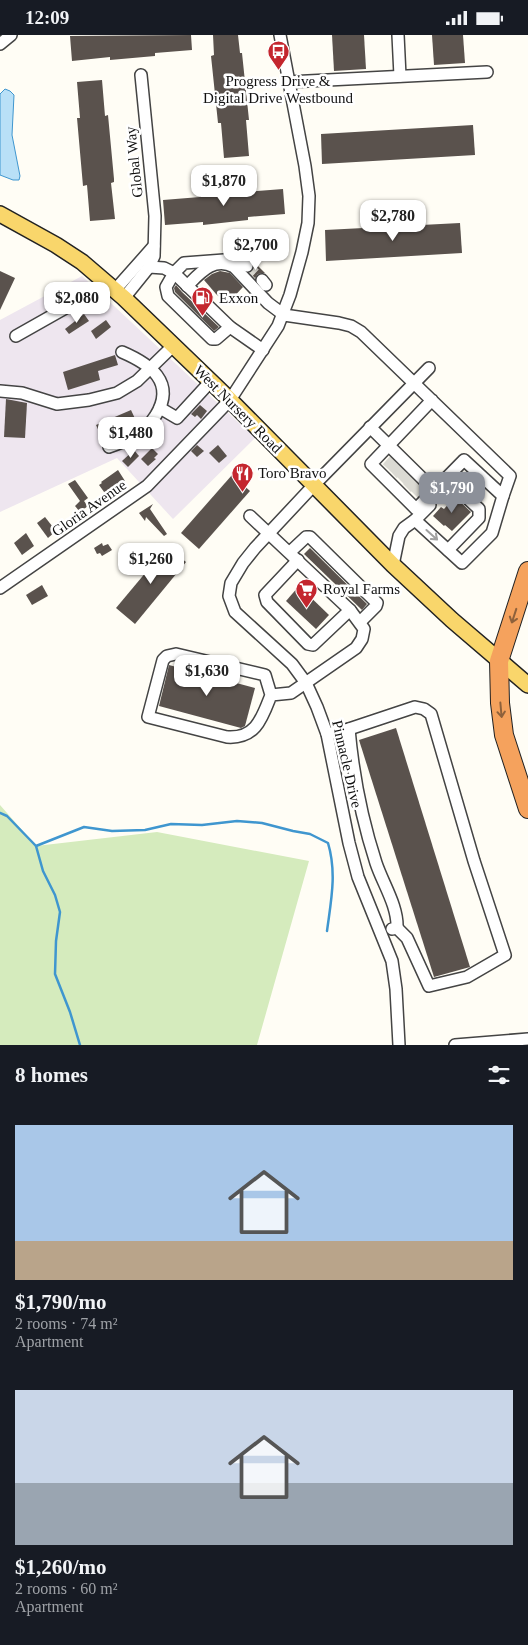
<!DOCTYPE html>
<meta charset="utf-8">
<style>
body{margin:0;font-family:Georgia,serif;background:#242831;color:#f1f3f6;height:100vh;display:flex;flex-direction:column;font-size:19px;white-space:nowrap}
*{box-sizing:border-box;margin:0}
p{font-size:16px;color:#9ea1a6}
.icon{flex:none;width:28px;height:28px;fill:none;stroke:currentColor;stroke-width:2;stroke-linecap:round;stroke-linejoin:round}
.map{position:relative;height:1010px;overflow:hidden}
.details{display:flex;flex-direction:column;background:#171b24;flex:1}
.details>*{flex:none}
.price{position:absolute;translate:-50% -42px;padding:0 11px;border-radius:10px;background:#fff;color:#222;font-size:16px;line-height:32px;filter:drop-shadow(0 1px 2px #0008)}
.price::after{content:'';position:absolute;left:50%;top:30px;width:15px;height:11px;margin-left:-8px;background:inherit;clip-path:polygon(0 0,100% 0,50% 100%)}
.price.active{background:#8c9099;color:#fff}
ul{padding:0;list-style:none}
li{display:grid;align-content:center;gap:10px;height:265px;padding:0 15px}
li span{display:grid;place-items:center;height:155px;border-radius:0px;color:#555}
li>.icon{margin-inline-start:auto}
span .icon{width:90px;height:90px;fill:#fffc;stroke-width:1}
li b{font-size:21px}
h2{display:flex;justify-content:space-between;align-items:center;height:60px;padding:0 15px;font-size:21px}
.status{display:flex;justify-content:space-between;align-items:center;height:35px;padding:0 25px;background:#171b24;direction:ltr}
.status svg{height:14px;fill:currentColor}
.map>svg:first-child{display:block}
.industrial{fill:#eee6ef}
.green{fill:#d5ebbd}
.water{fill:#b9e0f7;stroke:#3f96cf}
.lines{fill:none;stroke-linecap:round;stroke-linejoin:round}
.stream{stroke:#3f96cf;stroke-width:2.5}
.building{fill:#5a524d}
.minor-tunnel{stroke:#dbdad3;stroke-width:11;stroke-dasharray:11 5.5;stroke-linecap:butt}
.minor-casing{stroke:#444;stroke-width:14}
.major-casing{stroke:#222;stroke-width:18}
.highway-casing{stroke:#222;stroke-width:20}
.minor{stroke:#fff;stroke-width:11}
.major{stroke:#f9d66b;stroke-width:15}
.highway{stroke:#f5a25d;stroke-width:18}
.oneway{stroke:#a0a0a0}
.oneway2{stroke:#8e613b}
.labels{text-anchor:middle;stroke-width:5;stroke-linejoin:round;paint-order:stroke}
.poi-label{font-size:15px;fill:#111;stroke:#fff;text-anchor:start}
.street-label{font-size:15px;fill:#111;stroke:#fff}
</style>
<div class="status"><b>12:09</b><svg viewBox="0 0 49 12"><path d="M0 12V9h3v3zM5 12V6h3v6zM10 12V3h3v9zM15 12V0h3v12zM26 1h20v11H26zM47 4h2v5h-2z"/></svg></div>
<div class="map">
<svg width="528" height="1010" viewBox="0 0 528 1010">
<rect width="100%" height="100%" fill="#fffdf5"/>
<polygon class="industrial" points="82,241 255,403 173,484 117,423 0,477 0,285"/>
<polygon class="green" points="0,770 36,811 157,797 309,826 257,1010 0,1010"/>
<polygon class="water" points="5,54 10,56 14,60 12,100 20,141 19,145 13,145 0,140 0,59"/>
<g class="lines">
<g class="stream">
<polyline points="0,778 7,781 36,811 43,836 55,860 60,877 56,906 55,939 70,977 80,1010"/>
<path d="M 36,811 L 84,792 L 112,796 L 145,795 L 171,789 L 202,790 L 237,786 L 262,788 L 293,796 L 310,799 L 328,808 C 337,838 331,866 327,896"/>
</g>
</g>
<g class="building">
<polygon points="191,0 192,15 155,18 155,21 110,25 110,22 72,26 70,1"/>
<polygon points="213,0 238,0 240,18 242,18 249,85 246,85 249,121 224,123 221,88 218,88 211,21 214,20"/>
<polygon points="332,0 364,0 366,34 334,36"/>
<polygon points="432,0 463,0 465,28 434,30"/>
<polygon points="102,45 105,81 108,80 114,144 114,147 111,148 115,184 90,186 87,150 83,151 77,83 80,83 77,47"/>
<polygon points="473,90 475,120 322,129 321,99"/>
<polygon points="245,154 245,157 283,154 285,179 248,182 248,185 203,190 203,187 165,190 163,165 200,162 200,159"/>
<polygon points="460,188 462,218 326,226 325,195"/>
<polygon points="253,226 265,238 258,239 255,243 250,238 254,232"/>
<polygon points="0,236 15,243 0,275"/>
<polygon points="220,236 230,238 243,252 227,269 216,259 204,245 212,239"/>
<polygon points="176,250 182,257 219,292 214,296 175,257 174,253"/>
<polygon points="84,279 89,286 69,299 65,294"/>
<polygon points="106,285 111,292 96,304 91,296"/>
<polygon points="115,320 118,330 98,336 100,345 68,355 63,337"/>
<polygon points="6,364 27,368 25,403 4,402"/>
<polygon points="200,370 207,376 201,384 197,380 195,382 191,379"/>
<polygon points="131,375 138,390 127,397 104,407 96,390"/>
<polygon points="197,410 204,416 197,422 191,416"/>
<polygon points="218,410 227,421 219,428 209,418"/>
<polygon points="152,413 158,419 154,423 156,424 148,431 141,424"/>
<polygon points="134,415 139,421 128,432 122,426"/>
<polygon points="118,435 125,446 107,461 99,450 102,448 101,447"/>
<polygon points="232,440 250,456 199,514 181,498"/>
<polygon points="75,445 88,463 84,466 88,471 80,477 75,471 80,466 68,449"/>
<polygon points="455,462 471,477 452,496 445,490 444,491 433,481 441,472 444,474"/>
<polygon points="153,469 150,474 167,499 164,501 146,482 145,486 139,478"/>
<polygon points="45,482 56,496 48,503 37,488"/>
<polygon points="26,498 34,511 22,520 14,508"/>
<polygon points="102,508 103,511 108,509 112,515 102,521 100,518 97,519 94,513"/>
<polygon points="167,512 186,527 135,589 116,573"/>
<polygon points="310,513 367,569 362,575 304,519"/>
<polygon points="42,550 48,561 32,570 26,560"/>
<polygon points="299,551 329,580 316,594 286,566"/>
<polygon points="169,630 255,653 245,691 241,693 159,671"/>
<polygon points="396,693 470,932 434,942 359,705"/>
</g>
<g class="lines">
<g class="minor-tunnel">
<polyline points="247,231 262,245"/>
<polyline points="387,433 395,424"/>
<polyline points="393,439 402,431"/>
<polyline points="401,446 409,438"/>
<polyline points="407,453 416,444"/>
<polyline points="415,460 423,452"/>
</g>
<defs>
<g id="minor">
<polyline points="398,0 400,41"/>
<polyline points="0,9 11,0"/>
<polyline points="288,47 487,37"/>
<polyline points="149,232 164,233 174,238 230,292 263,315"/>
<polyline points="262,245 266,250"/>
<path d="M 187,251 C 200,238 214,221 234,232 L 268,268 L 284,280 L 339,288 L 351,291 L 361,297 L 510,441 L 503,461 L 464,425 L 416,474 L 371,429 L 432,365"/>
<polyline points="115,255 154,211"/>
<polyline points="124,263 149,232 154,221 155,181 141,40"/>
<polyline points="230,292 216,304 212,304 168,261 166,252 174,238 184,228 237,224 247,231"/>
<polyline points="16,301 108,249"/>
<polyline points="0,356 22,358 57,369 89,365 117,358 137,346 174,310"/>
<polyline points="160,373 177,383 211,346"/>
<polyline points="370,392 434,455"/>
<path d="M 109,412 C 119,408 133,404 141,397 C 148,393 152,386 156,380 C 176,347 150,329 122,317"/>
<path d="M 250,481 L 350,575 L 364,594 L 362,604 L 356,613 L 291,658 L 271,660 C 262,683 256,704 227,702 L 148,682 L 163,625 L 167,621 L 176,619 L 265,640 L 271,660"/>
<polyline points="415,485 462,528 492,498 503,461"/>
<polyline points="448,515 479,483 479,474 451,448"/>
<polyline points="290,517 306,502 310,502 377,568 376,571 360,587"/>
<polyline points="298,525 265,560 267,567 308,609 313,610 350,575"/>
<polyline points="393,530 399,501 404,493 415,485 430,470"/>
<polyline points="0,553 147,451 230,365 278,291 290,260 302,217 308,188 309,161 305,131 280,0"/>
<polyline points="349,694 415,672 424,674 431,679 474,826 505,920 467,942 429,951 407,903 397,893"/>
<path d="M 327,699 L 349,694 C 353,739 362,785 376,828 C 383,849 398,871 397,893 L 392,894"/>
<polyline points="399,1010 396,954 392,926 358,842 349,808 327,699 317,672 306,648 292,629 235,577 229,561 231,548 243,528 255,513 313,451 429,333"/>
<polyline points="455,1010 528,1004"/>
</g>
<polyline id="major" points="0,179 56,210 82,227 124,263 230,365 393,530 452,585 528,650"/>
<polyline id="highway" points="528,536 499,626 500,668 504,700 528,774"/>
</defs>
<use href="#minor" class="minor-casing"/>
<use href="#major" class="major-casing"/>
<use href="#highway" class="highway-casing"/>
<use href="#minor" class="minor"/>
<use href="#major" class="major"/>
<use href="#highway" class="highway"/>
</g>
<defs><path id="oneway-shaft" d="M-6 0H5M1.5-3L5.5 0L1.5 3" fill="none" stroke-width="1.6" stroke-linecap="round" stroke-linejoin="round" transform="scale(1.25)"/></defs>
<use class="oneway" href="#oneway-shaft" transform="translate(432 500) rotate(42)"/>
<g class="oneway2">
<use href="#oneway-shaft" transform="translate(514 581) rotate(108)"/>
<use href="#oneway-shaft" transform="translate(501 675) rotate(85)"/>
</g>
<defs>
<symbol id="bus-pin" viewBox="-11 -11 22 30"><path d="M0 17L-7.5 6A9.5 9.5 0 1 1 7.5 6Z" fill="#c4262e" stroke="#fff"/><path d="M-5-6H5V4H4V6H2V4H-2V6H-4V4H-5ZM-3.5-4V0h7V-4ZM-3.5 1.2v1.5H-2V1.2ZM2 1.2v1.5H3.5V1.2Z" fill="#fff"/></symbol>
<symbol id="fuel-pin" viewBox="-11 -11 22 30"><path d="M0 17L-7.5 6A9.5 9.5 0 1 1 7.5 6Z" fill="#c4262e" stroke="#fff"/><path d="M-5.5-6h7V0h2V4h1.3V-2.5L3-4.5l.8-.8L6-3V5H2.5V1h-1V6h-7ZM-4.2-4.7v3.2H.2V-4.7Z" fill="#fff"/></symbol>
<symbol id="restaurant-pin" viewBox="-11 -11 22 30"><path d="M0 17L-7.5 6A9.5 9.5 0 1 1 7.5 6Z" fill="#c4262e" stroke="#fff"/><path d="M-5-6h1v4h1v-4h1v4h1v-4h1v5L-1.5 .5V6h-2V.5L-5-1ZM5-6V6H3V1.5H1.5Q1.5-4 5-6Z" fill="#fff"/></symbol>
<symbol id="supermarket-pin" viewBox="-11 -11 22 30"><path d="M0 17L-7.5 6A9.5 9.5 0 1 1 7.5 6Z" fill="#c4262e" stroke="#fff"/><path d="M-6-5.5h2.5l.6 2H6L4.5 2H-2.5L-4.4-4H-6ZM-1.5 3.2a1.3 1.3 0 1 0 .1 0ZM3 3.2a1.3 1.3 0 1 0 .1 0Z" fill="#fff"/></symbol>
</defs>
<g fill-rule="evenodd">
<use href="#bus-pin" x="266" y="4" width="25" height="34"/>
<use href="#fuel-pin" x="190" y="250" width="25" height="34"/>
<use href="#restaurant-pin" x="230" y="426" width="25" height="34"/>
<use href="#supermarket-pin" x="294" y="542" width="25" height="34"/>
</g>
<g class="labels">
<g class="poi-label">
<text x="278" y="51" text-anchor="middle">Progress Drive &amp;<tspan x="278" dy="17">Digital Drive Westbound</tspan></text>
<text x="219" y="268">Exxon</text>
<text x="258" y="443">Toro Bravo</text>
<text x="323" y="559">Royal Farms</text>
</g>
<g class="street-label">
<text transform="translate(134 127) rotate(-96)" y="5">Global Way</text>
<text transform="translate(238 374) rotate(45)" y="5">West Nursery Road</text>
<text transform="translate(89 473) rotate(-35)" y="5">Gloria Avenue</text>
<text transform="translate(347 729) rotate(77)" y="5">Pinnacle Drive</text>
</g>
</g>
</svg>
<b class="price" style="left:224px;top:172px">$1,870</b>
<b class="price" style="left:393px;top:207px">$2,780</b>
<b class="price" style="left:256px;top:236px">$2,700</b>
<b class="price" style="left:77px;top:289px">$2,080</b>
<b class="price" style="left:131px;top:424px">$1,480</b>
<b class="price active" style="left:452px;top:479px">$1,790</b>
<b class="price" style="left:151px;top:550px">$1,260</b>
<b class="price" style="left:207px;top:662px">$1,630</b>
</div>
<section class="details">
<h2>8 homes<svg class="icon" aria-label="filters" viewBox="0 0 24 24"><path d="M4 7h16M4 17h16"/><circle cx="9" cy="7" r="2"/><circle cx="15" cy="17" r="2"/></svg></h2>
<ul>
<li><span style="background:linear-gradient(#a9c7e8 75%,#b9a48a 0)"><svg class="icon" aria-label="home" viewBox="0 0 24 24"><path d="M3 11l9-7 9 7M6 9v11h12V9"/></svg></span><div><b>$1,790/mo</b><p>2 rooms · 74 m²</p><p>Apartment</p></div></li>
<li><span style="background:linear-gradient(#c9d6e8 60%,#9aa5b1 0)"><svg class="icon" aria-label="home" viewBox="0 0 24 24"><path d="M3 11l9-7 9 7M6 9v11h12V9"/></svg></span><div><b>$1,260/mo</b><p>2 rooms · 60 m²</p><p>Apartment</p></div></li>
</ul>
</section>
